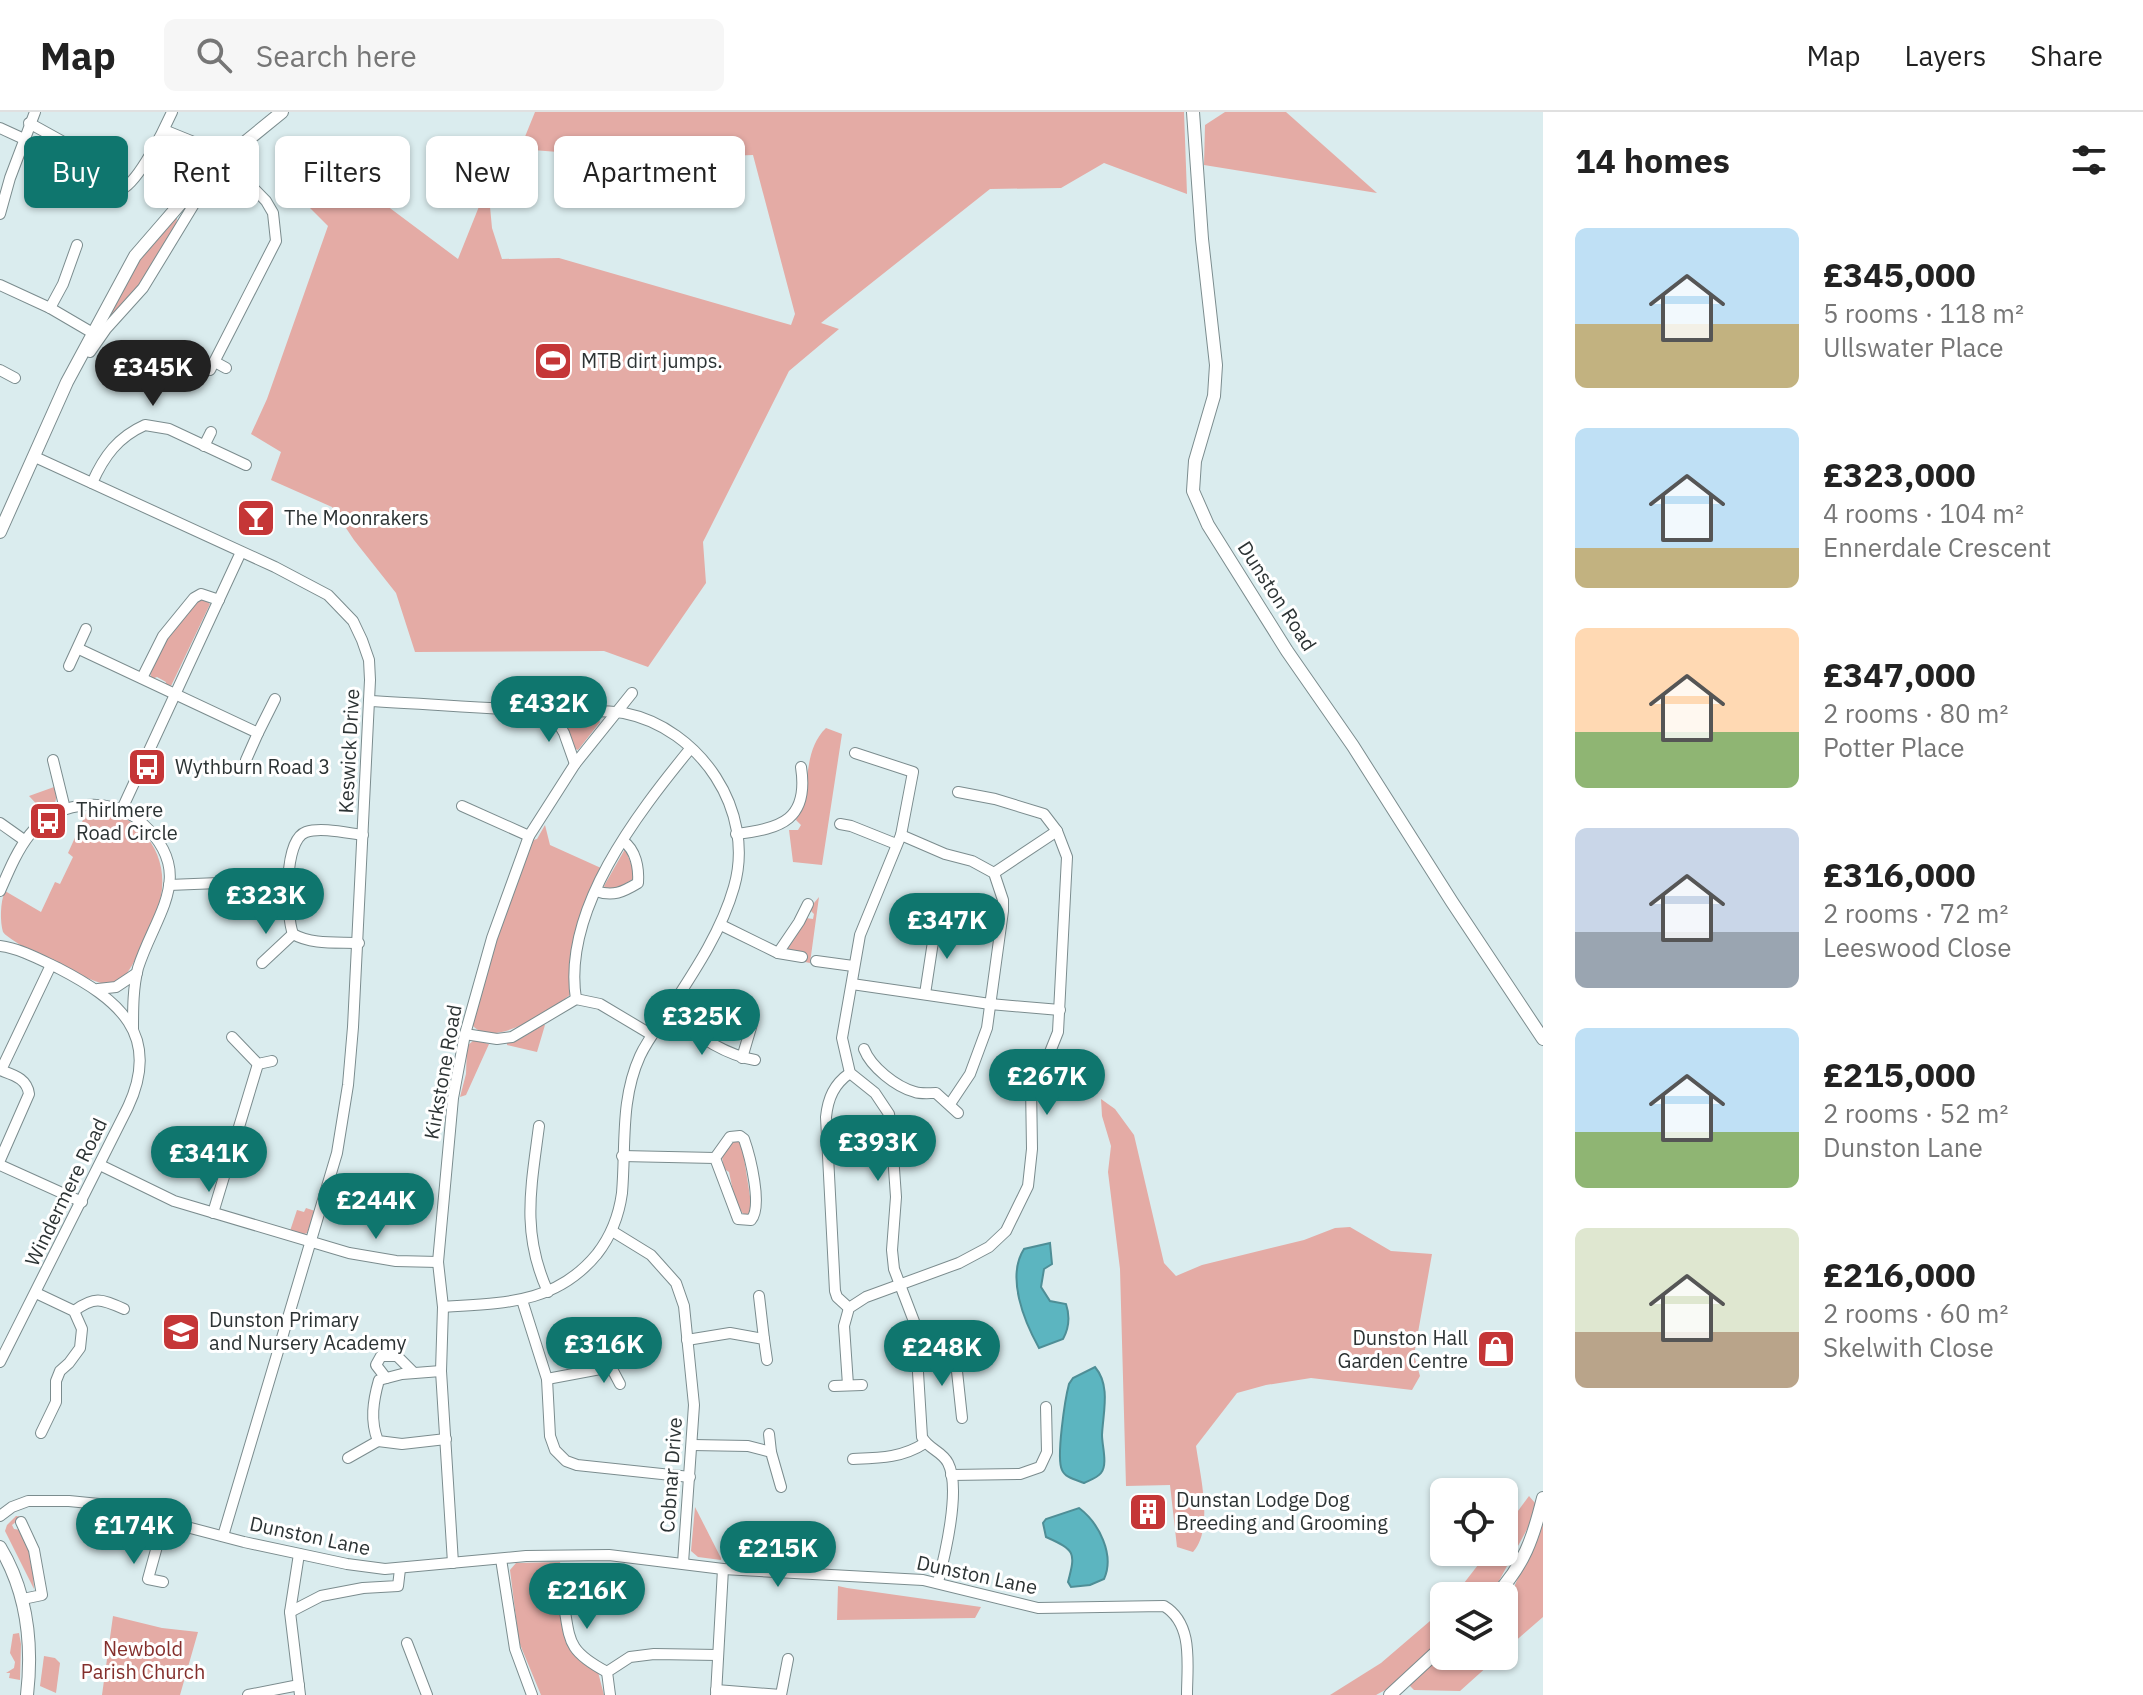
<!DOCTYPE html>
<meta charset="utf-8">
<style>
body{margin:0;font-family:"IBM Plex Sans",sans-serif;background:#f6f6f6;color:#222;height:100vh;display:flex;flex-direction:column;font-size:30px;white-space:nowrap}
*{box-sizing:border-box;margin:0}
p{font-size:26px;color:#767676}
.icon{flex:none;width:44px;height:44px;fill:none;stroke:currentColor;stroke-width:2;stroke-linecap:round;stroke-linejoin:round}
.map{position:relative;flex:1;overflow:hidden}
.sheet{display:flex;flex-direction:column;background:#fff;width:600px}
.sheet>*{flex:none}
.banner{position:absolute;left:24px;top:24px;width:760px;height:72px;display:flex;gap:16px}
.fabs{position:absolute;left:1430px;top:1366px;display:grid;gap:16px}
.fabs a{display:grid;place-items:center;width:88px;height:88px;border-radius:12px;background:#fff;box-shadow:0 2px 6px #0004;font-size:40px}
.price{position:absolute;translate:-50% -68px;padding:0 18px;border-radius:28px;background:#0f766e;color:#fff;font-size:26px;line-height:52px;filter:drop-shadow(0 2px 4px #0008)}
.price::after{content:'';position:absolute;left:50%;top:48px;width:24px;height:18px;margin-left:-12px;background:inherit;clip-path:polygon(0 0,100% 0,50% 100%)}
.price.current{background:#222;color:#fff}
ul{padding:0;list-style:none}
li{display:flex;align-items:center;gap:24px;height:200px;padding:0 32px}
li span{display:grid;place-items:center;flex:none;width:224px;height:160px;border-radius:12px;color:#555}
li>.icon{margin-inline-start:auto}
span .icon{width:96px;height:96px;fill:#fffc;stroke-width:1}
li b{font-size:34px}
h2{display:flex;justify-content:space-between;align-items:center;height:96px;padding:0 32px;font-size:34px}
.pill{padding:0 28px;border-radius:12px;background:#fff;box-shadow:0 2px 6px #0004;font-size:28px;line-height:72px}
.pill.current{background:#0f766e;color:#fff}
header{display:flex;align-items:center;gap:48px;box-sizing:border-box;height:112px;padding:0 40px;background:#fff;border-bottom:2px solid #e0e0e0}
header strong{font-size:38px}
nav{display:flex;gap:44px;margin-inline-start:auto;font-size:28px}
.search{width:560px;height:72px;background:#f6f6f6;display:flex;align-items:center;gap:20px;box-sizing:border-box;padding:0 28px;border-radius:12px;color:#767676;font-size:30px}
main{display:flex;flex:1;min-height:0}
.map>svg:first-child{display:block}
.green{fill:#e4aba5}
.water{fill:#5cb5c0;stroke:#4e8e96;stroke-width:2}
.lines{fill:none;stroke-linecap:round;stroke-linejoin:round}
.minor-casing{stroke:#7b8c8e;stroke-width:12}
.major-casing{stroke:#7b8c8e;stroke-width:14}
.minor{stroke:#fff;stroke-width:10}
.major{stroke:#fff;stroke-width:12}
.labels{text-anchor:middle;stroke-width:6;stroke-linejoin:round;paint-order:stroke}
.poi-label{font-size:20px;fill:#2c3334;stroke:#fff;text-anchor:start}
.street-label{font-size:20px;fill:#2c3334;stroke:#fff}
.park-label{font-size:20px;fill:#842f2c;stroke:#fff}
</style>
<header>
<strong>Map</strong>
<div class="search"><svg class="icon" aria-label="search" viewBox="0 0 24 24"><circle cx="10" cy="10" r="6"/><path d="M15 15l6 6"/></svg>Search here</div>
<nav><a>Map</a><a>Layers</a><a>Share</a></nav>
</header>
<main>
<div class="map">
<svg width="1543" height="1583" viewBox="0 0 1543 1583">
<rect width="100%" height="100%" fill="#daecee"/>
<g class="green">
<polygon points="535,0 1184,0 1187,82 1104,51 1061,76 990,77 821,211 839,217 789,259 703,430 706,471 648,555 604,539 415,540 396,481 354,428 332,395 271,368 281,340 251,322 267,287 328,114 304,90 327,49 458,147 484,82 489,84 492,116 502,147 559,146 791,213 795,202 753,43 647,47 520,37"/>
<polygon points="1225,0 1286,0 1377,81 1204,53 1205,13"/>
<path d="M 177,102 C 181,122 124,199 105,208 L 142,143 Z"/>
<polygon points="197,488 205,488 210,492 171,574 168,575 165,573 166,570 157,565 152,567 149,559 166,527"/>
<polygon points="567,603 597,604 600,610 578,638 573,636 562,609"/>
<path d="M 826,616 L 842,622 L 822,753 L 793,750 L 789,718 L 798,718 L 801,713 L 796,708 C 812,680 801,640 826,616 Z"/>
<path d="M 54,675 C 58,688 57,694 43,699 L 29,684 Z"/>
<path d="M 102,698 C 139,705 166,738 162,777 C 160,796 150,817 142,834 C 136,845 130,862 118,869 C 114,871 110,872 106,872 C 92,871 10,831 3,820 C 0,810 0,790 5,779 L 41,800 L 55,770 L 60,772 L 73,745 L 68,741 L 87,699 Z"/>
<path d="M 545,713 L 550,733 L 601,756 L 603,759 L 573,829 L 571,882 C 551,898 495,937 473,914 L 473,907 C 490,846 509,786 533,728 L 537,727 Z"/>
<polygon points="625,737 635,761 633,767 613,779 606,778 604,774"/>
<polygon points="819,785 810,851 805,850 804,840 786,837 806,806 813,807 814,802 809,797"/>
<polygon points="543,913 545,913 537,940 507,933 507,931 520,927"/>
<polygon points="474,928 489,932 466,983 460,985 466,962 467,934"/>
<path d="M 1101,987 L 1115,997 L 1134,1023 L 1164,1151 L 1176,1164 L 1202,1153 L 1304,1128 L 1335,1116 L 1350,1115 L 1391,1139 L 1432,1142 L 1414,1243 L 1420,1264 L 1412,1278 L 1311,1266 L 1266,1273 L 1237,1281 L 1196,1334 C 1200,1363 1214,1417 1193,1440 L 1177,1435 L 1170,1373 L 1126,1374 L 1120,1157 L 1108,1060 L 1111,1034 L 1102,1004 Z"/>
<polygon points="735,1028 741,1031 746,1043 744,1046 751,1091 750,1103 745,1104 736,1093 729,1060 724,1057 722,1045 729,1032"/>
<polygon points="306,1096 315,1099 307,1121 302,1123 290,1119 297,1098 304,1100"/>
<polygon points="1529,1384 1535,1391 1531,1410 1494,1478 1488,1484 1454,1484 1488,1440 1504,1440 1504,1418"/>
<polygon points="695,1395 721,1446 721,1448 698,1445 691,1439"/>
<polygon points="16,1404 22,1405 12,1413 14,1417 21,1418 32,1444 34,1477 5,1419 7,1413"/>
<polygon points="1543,1407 1543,1505 1504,1539 1504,1488 1512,1480"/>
<path d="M 560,1450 L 565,1475 C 556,1479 551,1482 551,1492 L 558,1494 C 568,1529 564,1542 598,1560 L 604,1583 L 541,1583 L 519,1530 L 510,1458 L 516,1451 Z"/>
<polygon points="838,1474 847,1476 981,1495 975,1506 837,1508"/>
<polygon points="1444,1497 1444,1528 1387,1577 1376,1583 1330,1583 1381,1551"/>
<polygon points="113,1504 162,1516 198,1520 180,1583 102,1583"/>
<polygon points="19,1521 21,1532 20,1568 9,1566 10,1561 6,1561 14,1556 15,1550 10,1541 13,1522"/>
<polygon points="1444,1537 1444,1544 1499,1544 1460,1579 1414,1578 1410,1574 1414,1565"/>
<polygon points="44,1544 55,1546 60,1551 56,1581 40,1574"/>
</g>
<g class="water">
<path d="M 1050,1131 L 1052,1152 L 1044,1157 L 1041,1175 L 1050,1189 L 1066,1192 C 1070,1204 1069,1216 1063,1227 L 1039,1236 C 1024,1209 1006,1165 1024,1137 Z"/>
<path d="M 1095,1255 C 1111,1274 1103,1300 1102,1323 C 1102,1334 1108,1352 1101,1361 C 1097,1366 1090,1368 1084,1371 C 1077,1368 1065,1366 1062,1358 C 1056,1346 1065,1287 1069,1272 L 1073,1266 Z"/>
<path d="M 1079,1396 C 1099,1411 1115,1443 1104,1467 L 1090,1473 L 1071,1475 L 1068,1470 C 1076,1440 1075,1438 1046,1425 L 1043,1411 L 1046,1407 Z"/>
</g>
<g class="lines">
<defs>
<g id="minor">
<polyline points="29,11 76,37"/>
<polyline points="0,16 24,27"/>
<polyline points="164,18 201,33"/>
<path d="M 109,77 C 114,78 116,80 122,77 C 139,69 164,18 172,0"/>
<polyline points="0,102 10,66 35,0"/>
<polyline points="0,173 50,196 91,220"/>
<polyline points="50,196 63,172 77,133"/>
<polyline points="90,240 106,217 143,176 202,79"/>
<polyline points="215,250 226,256"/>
<polyline points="0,258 15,266"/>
<polyline points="210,258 276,129 273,101 266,89 224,46"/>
<polyline points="204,334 211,320"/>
<polyline points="35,345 275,455 328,483 353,509 362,528 369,548 370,568 353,915 348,973 337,1041 223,1424"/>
<path d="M 92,371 C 104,344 118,325 145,313 L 169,317 L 246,353"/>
<polyline points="79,537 258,621 275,587"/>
<polyline points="69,554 86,517"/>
<polyline points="142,566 163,524 194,486 201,482 219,488"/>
<path d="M 369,589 C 430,592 490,597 551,599 C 575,600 600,597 624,601 C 700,616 756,699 734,775 C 721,821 692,863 666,903 C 657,916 647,929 640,944 C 620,988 626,1034 622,1081 C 619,1103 611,1124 597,1142 C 556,1192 504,1191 443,1195"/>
<polyline points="551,599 564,621 575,652"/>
<path d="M 855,641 L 913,660 L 901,723 L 860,823 L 842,926 L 850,961 L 875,981 L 889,1002 L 891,1014 L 896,1085 L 892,1138 L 894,1157 L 915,1212 L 922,1325 C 928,1337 942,1339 948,1351 C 961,1376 945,1443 938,1470"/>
<polyline points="53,648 65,697"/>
<polyline points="246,648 258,621"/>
<polyline points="462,694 529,724"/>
<polyline points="122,697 241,440"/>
<polyline points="0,711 24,728"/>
<polyline points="840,712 851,714 896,732"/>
<path d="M 736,722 C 782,717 809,707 801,655"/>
<polyline points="901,723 945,742 972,749 994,761 1003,788 1003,799 987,916 970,962 950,992"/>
<polyline points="994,761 1057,719"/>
<polyline points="169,773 290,768"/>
<path d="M 0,779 C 17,740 32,701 79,694 C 101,690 125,695 142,711 C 198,762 155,802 138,856 C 133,875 133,897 133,917"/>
<path d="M 596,779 C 613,785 623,780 638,771 C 639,756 636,738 623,729"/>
<polyline points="721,813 778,841 802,845"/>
<path d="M 359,831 C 337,830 312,833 293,822 C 286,803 283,728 306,720 C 321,715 347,721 363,723"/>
<path d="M 0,834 C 19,836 41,848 58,856 C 118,887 162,922 128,995 L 0,1250"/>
<polyline points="778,841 799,810 808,792"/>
<polyline points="816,849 853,854"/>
<polyline points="262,851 293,822"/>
<polyline points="852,872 990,892 1060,898"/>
<polyline points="98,877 116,875 137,861"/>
<polyline points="925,882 936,810"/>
<path d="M 576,887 C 562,798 637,702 690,637"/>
<path d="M 667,901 C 694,920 721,942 755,948"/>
<polyline points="465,922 497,927 512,925 576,887 600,892 652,923"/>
<polyline points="232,925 258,952 272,949"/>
<path d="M 864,937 C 871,955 896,975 915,980 C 921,982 929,981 936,981 L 958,1001"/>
<polyline points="742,946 752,912"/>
<path d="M 0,958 C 13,963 27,966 29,982 L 0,1048"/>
<polyline points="1,958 51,853"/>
<path d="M 539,1014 C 531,1076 521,1121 548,1180"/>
<path d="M 622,1044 L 715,1046 L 738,1107 L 751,1108 C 763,1095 750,1044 744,1027 L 740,1024 L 730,1025 L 715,1046"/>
<polyline points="0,1053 82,1090"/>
<polyline points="100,1053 174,1089 349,1141 396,1149 438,1150"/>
<polyline points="213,1101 258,952"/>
<polyline points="612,1119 651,1143 676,1171 684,1194 694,1293 683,1451"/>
<polyline points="36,1181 74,1199 82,1217 80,1236 69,1251 60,1259 56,1269 56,1290 41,1321"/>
<polyline points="759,1184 764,1227"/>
<polyline points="522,1188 547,1267 550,1324 555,1338 566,1349 577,1353 690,1365"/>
<path d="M 849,1196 L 837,1185 L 835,1179 L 826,1005 C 828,986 834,972 850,961"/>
<path d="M 74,1199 C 95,1184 101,1187 124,1197"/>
<polyline points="687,1228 730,1221 764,1227 767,1248"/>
<polyline points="918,1251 956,1250 962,1306"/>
<polyline points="611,1255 620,1272"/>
<path d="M 441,1259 L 402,1262 L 379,1268 C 373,1289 370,1309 378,1329 L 402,1332 L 446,1327"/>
<polyline points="386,1266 376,1253 381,1244 397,1244 414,1261"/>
<polyline points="547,1267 611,1255 617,1231"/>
<polyline points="848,1273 844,1214 849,1196 866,1185 959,1151 989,1135 1006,1119 1028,1074 1032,1037 1031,973 1050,940 1058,920 1067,745 1057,719 1044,702 995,687 958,680"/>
<polyline points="834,1274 862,1273"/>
<polyline points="769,1322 771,1340"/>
<polyline points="693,1333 748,1334 771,1340 781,1375"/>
<polyline points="348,1346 378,1329"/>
<path d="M 853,1347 C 879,1346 902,1346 925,1331"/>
<polyline points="951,1363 1020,1362 1040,1355 1047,1340 1046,1295"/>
<path d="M 0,1404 L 12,1395 L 28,1389 L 69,1389 L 99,1392 L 244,1430 L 347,1452 L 385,1457 L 526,1444 L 609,1443 L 723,1457 L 923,1468 L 1038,1496 L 1164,1494 C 1194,1512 1187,1553 1187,1583"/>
<polyline points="21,1410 34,1438 42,1483 23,1487"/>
<polyline points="299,1442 290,1500 300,1583"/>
<polyline points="501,1447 515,1537 532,1583"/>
<polyline points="453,1451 441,1259 443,1195 438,1150 453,986 465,922 492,826 529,724 575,652 632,581"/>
<polyline points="163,1470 148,1467 164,1409"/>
<path d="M 562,1483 C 571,1528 564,1537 607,1560"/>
<polyline points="290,1500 321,1484 363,1476 398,1474 400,1457"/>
<polyline points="407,1531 427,1583"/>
<polyline points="716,1578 781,1583"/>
<polyline points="248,1583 299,1573"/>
<polyline points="610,1583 607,1560 630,1545 654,1542 718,1543"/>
<polyline points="716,1583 723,1457"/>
<polyline points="781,1583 788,1547"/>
</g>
<g id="major">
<polyline points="1193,0 1202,127 1216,253 1214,284 1195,349 1193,379 1208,413 1287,539 1353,634 1452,790 1543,927"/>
<polyline points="0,420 67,270 135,144 206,62 282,0"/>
<path d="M 0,1435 C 27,1480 33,1531 27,1583"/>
<path d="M 1495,1484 C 1524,1453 1533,1427 1543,1386"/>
<polyline points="1390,1583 1444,1533"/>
</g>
</defs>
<use href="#minor" class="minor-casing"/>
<use href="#major" class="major-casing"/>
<use href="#minor" class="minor"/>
<use href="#major" class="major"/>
</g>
<defs>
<symbol id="stadium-square" viewBox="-11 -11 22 22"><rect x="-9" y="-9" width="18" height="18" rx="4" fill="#c53637" stroke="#fff"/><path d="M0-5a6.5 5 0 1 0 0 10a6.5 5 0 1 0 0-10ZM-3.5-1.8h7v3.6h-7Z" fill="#fff"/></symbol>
<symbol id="bar-square" viewBox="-11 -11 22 22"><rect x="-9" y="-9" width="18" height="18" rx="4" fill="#c53637" stroke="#fff"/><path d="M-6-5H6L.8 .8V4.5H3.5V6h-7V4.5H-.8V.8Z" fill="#fff"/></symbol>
<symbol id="bus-square" viewBox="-11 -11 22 22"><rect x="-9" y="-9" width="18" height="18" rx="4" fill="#c53637" stroke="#fff"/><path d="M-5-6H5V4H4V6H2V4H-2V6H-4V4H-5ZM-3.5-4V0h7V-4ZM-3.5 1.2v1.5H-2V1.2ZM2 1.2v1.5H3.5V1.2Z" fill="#fff"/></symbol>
<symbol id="school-square" viewBox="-11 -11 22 22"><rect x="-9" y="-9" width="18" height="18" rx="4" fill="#c53637" stroke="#fff"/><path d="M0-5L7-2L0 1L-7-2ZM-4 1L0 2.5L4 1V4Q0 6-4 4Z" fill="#fff"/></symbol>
<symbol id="shop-square" viewBox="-11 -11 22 22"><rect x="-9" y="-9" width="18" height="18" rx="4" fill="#c53637" stroke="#fff"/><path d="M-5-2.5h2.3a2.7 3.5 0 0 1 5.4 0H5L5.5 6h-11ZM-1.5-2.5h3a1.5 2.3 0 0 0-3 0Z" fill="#fff"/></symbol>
<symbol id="building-square" viewBox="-11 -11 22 22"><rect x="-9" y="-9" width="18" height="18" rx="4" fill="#c53637" stroke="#fff"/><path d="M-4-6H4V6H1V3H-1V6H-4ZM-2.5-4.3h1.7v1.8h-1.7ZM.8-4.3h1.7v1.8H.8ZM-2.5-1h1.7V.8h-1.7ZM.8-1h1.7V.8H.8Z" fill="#fff"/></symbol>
</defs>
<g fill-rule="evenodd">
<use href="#stadium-square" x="531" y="227" width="44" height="44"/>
<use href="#bar-square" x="234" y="384" width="44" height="44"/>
<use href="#bus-square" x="125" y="633" width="44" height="44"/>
<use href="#bus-square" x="26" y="687" width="44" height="44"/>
<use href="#school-square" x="159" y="1198" width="44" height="44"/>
<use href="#shop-square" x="1474" y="1215" width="44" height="44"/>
<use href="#building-square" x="1126" y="1378" width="44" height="44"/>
</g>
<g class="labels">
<g class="poi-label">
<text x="581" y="256">MTB dirt jumps.</text>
<text x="284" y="413">The Moonrakers</text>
<text x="175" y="662">Wythburn Road 3</text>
<text x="76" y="705">Thirlmere<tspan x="76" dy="23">Road Circle</tspan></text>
<text x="209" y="1215">Dunston Primary<tspan x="209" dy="23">and Nursery Academy</tspan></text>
<text x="1468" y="1233" text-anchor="end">Dunston Hall<tspan x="1468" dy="23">Garden Centre</tspan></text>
<text x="1176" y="1395">Dunstan Lodge Dog<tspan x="1176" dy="23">Breeding and Grooming</tspan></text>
</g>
<g class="street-label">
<text transform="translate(1277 484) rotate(57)" y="7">Dunston Road</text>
<text transform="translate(349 639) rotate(-87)" y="7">Keswick Drive</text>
<text transform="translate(443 960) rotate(-80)" y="7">Kirkstone Road</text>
<text transform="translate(66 1080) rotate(-64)" y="7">Windermere Road</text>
<text transform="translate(671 1363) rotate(-86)" y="7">Cobnar Drive</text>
<text transform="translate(310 1424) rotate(12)" y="7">Dunston Lane</text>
<text transform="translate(977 1463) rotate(12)" y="7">Dunston Lane</text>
</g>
<g class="park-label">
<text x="143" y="1544">Newbold<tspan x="143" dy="23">Parish Church</tspan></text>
</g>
</g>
</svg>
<div class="fabs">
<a><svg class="icon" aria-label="locate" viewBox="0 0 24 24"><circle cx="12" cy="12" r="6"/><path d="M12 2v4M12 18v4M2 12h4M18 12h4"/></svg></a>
<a><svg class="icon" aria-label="layers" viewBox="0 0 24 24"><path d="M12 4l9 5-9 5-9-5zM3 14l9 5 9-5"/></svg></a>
</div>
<b class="price current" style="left:153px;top:296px">£345K</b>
<b class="price" style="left:549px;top:632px">£432K</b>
<b class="price" style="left:266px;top:824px">£323K</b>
<b class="price" style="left:947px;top:849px">£347K</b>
<b class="price" style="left:702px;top:945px">£325K</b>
<b class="price" style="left:1047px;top:1005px">£267K</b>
<b class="price" style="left:878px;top:1071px">£393K</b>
<b class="price" style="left:209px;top:1082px">£341K</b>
<b class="price" style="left:376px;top:1129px">£244K</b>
<b class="price" style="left:604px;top:1273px">£316K</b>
<b class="price" style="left:942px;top:1276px">£248K</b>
<b class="price" style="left:134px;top:1454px">£174K</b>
<b class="price" style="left:778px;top:1477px">£215K</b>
<b class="price" style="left:587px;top:1519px">£216K</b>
<div class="banner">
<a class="pill current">Buy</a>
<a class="pill">Rent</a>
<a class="pill">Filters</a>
<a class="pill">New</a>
<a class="pill">Apartment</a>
</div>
</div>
<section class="sheet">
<h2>14 homes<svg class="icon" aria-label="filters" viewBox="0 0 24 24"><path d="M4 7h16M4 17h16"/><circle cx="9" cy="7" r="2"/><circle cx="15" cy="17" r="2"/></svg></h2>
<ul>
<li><span style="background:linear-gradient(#bfe0f5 60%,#c2b280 0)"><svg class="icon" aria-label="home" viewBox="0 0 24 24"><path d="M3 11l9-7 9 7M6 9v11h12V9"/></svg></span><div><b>£345,000</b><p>5 rooms · 118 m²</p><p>Ullswater Place</p></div></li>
<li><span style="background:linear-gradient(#bfe0f5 75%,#c2b280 0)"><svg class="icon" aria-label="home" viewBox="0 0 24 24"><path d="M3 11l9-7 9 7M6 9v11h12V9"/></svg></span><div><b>£323,000</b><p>4 rooms · 104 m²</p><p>Ennerdale Crescent</p></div></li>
<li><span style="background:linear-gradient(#ffd9b3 65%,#8fb573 0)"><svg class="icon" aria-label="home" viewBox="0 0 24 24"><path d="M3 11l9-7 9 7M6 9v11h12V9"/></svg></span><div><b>£347,000</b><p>2 rooms · 80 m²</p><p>Potter Place</p></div></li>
<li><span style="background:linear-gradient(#c9d6e8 65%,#9aa5b1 0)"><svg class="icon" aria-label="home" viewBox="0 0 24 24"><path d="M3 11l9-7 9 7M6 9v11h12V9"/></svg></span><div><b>£316,000</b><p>2 rooms · 72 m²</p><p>Leeswood Close</p></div></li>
<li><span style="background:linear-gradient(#bfe0f5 65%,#8fb573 0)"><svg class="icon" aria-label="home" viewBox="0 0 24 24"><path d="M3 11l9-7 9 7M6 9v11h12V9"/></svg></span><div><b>£215,000</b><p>2 rooms · 52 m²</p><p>Dunston Lane</p></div></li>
<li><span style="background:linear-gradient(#dfe7d0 65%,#b9a48a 0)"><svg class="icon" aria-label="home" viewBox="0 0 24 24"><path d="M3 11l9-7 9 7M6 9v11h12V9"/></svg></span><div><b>£216,000</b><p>2 rooms · 60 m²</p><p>Skelwith Close</p></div></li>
</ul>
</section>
</main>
